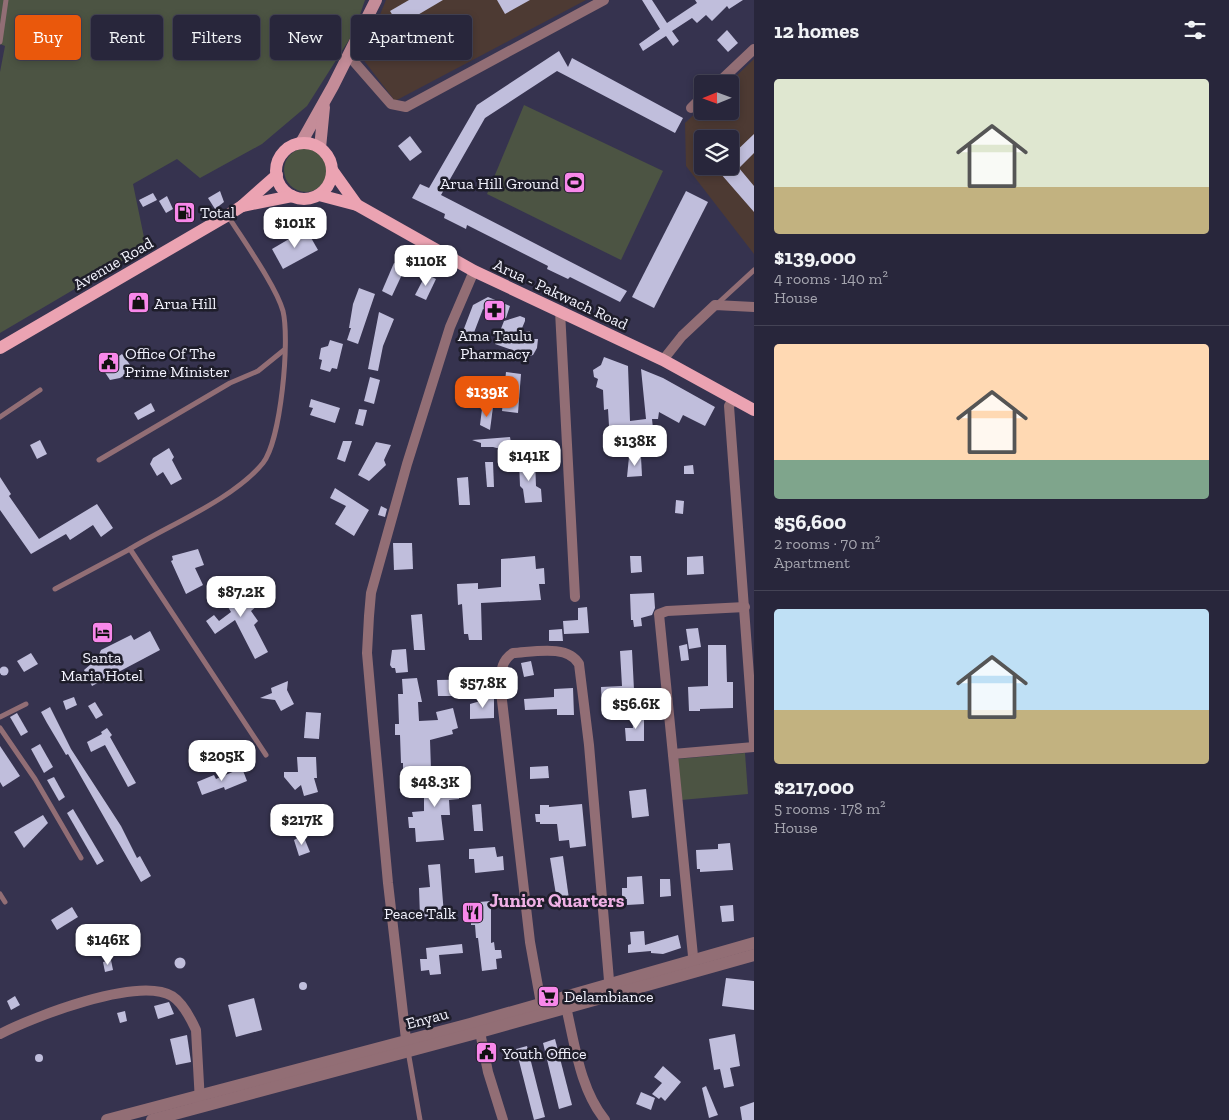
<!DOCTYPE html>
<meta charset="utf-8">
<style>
body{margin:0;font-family:"Zilla Slab",serif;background:#343246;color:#f1f3f6;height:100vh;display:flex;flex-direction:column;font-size:19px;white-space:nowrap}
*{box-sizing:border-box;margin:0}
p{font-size:16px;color:#a5a5af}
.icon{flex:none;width:28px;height:28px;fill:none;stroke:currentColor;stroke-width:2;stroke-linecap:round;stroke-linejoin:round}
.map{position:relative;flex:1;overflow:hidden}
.drawer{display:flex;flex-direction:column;background:#28263b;width:475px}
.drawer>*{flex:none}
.top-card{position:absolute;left:15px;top:15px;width:475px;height:45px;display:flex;gap:10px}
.needle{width:32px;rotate:269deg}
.tools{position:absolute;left:694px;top:75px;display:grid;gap:10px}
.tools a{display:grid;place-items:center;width:45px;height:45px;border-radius:5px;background:#28263b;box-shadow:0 2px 8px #0003,0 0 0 1px #444355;font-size:25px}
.price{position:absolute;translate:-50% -42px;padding:0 11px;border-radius:10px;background:#fff;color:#222;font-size:16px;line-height:32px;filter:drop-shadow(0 1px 2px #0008)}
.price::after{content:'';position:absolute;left:50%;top:30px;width:15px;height:11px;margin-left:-8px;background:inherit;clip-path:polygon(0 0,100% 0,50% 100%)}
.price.active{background:#ea580c;color:#fff}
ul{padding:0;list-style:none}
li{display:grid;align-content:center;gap:10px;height:265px;padding:0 20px}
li+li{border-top:1px solid #444355}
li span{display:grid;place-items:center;height:155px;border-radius:5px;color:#555}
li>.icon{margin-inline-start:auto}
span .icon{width:90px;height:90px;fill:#fffc;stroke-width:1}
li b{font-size:21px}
h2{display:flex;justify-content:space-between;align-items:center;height:60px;padding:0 20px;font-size:21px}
.chip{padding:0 18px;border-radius:5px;background:#28263b;box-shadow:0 2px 8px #0003,0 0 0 1px #444355;font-size:18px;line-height:45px}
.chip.active{background:#ea580c;color:#fff}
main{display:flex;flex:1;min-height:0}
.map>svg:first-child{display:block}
.education{fill:#4d3a33;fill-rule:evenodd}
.green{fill:#4c5443}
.building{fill:#c0bedc}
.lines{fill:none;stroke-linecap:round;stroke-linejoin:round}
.service{stroke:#926e75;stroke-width:5}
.minor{stroke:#926e75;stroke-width:10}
.tertiary{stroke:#926e75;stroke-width:12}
.secondary{stroke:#c48c98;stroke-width:12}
.primary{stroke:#eba3b2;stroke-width:12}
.labels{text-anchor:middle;stroke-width:5;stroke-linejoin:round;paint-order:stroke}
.poi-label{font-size:16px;fill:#f3f3fe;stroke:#1e1d2a;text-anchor:start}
.street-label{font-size:16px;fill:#f3f3fe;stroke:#1e1d2a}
.quarter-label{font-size:19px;font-weight:bold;fill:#efb0e5;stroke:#1e1d2a}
</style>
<main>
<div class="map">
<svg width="754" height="1120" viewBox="0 0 754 1120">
<rect width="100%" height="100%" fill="#36334f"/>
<g class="education">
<polygon points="386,0 586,0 395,101 362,58"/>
<path d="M 754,59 L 754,254 L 686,166 L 685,123 L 702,107 L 702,111 L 730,111 L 730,84 L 728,84 ZM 702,139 L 730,139 L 730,166 L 702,166 Z"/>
</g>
<g class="green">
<polygon points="0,0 365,0 354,32 307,106 262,144 200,178 177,159 133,184 146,247 0,333 0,72 5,46 0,44"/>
<polygon points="524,105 663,171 621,260 487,194"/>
<circle cx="306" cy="170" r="22"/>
<polygon points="745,753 748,794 681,800 677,759"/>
</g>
<g class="building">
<polygon points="409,0 443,0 399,26 390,11"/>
<polygon points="497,0 530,0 505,14"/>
<polygon points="642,0 652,0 667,23 697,3 695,0 743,0 729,9 727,6 712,21 706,15 697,23 692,18 672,31 679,41 673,46 666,36 643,51 639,44 660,29"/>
<polygon points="455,21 470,43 455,53 441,31"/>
<polygon points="727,30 738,43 728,52 717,40"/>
<polygon points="559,51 568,67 572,58 683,118 675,133 557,71 485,118 441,195 627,291 620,302 570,277 568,279 547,269 548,266 467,225 466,229 444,218 445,214 412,198 420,184 429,188 477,105"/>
<polygon points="754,134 754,153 739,168 754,186 754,212 714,166 730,166 730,157"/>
<polygon points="410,136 422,152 410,161 398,146"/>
<polygon points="220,191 224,202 215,209 208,198"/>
<polygon points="686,191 708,202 654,308 632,297"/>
<polygon points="153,193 157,200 143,207 139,200"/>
<polygon points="167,196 173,209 166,213 159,201"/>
<polygon points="306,229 318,250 283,269 272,249"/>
<polygon points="394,263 405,268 392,296 382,291"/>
<polygon points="426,274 436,279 426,300 415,295"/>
<polygon points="359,288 375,294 358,344 347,340 351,328 349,328 353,304"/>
<polygon points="488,297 510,306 506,318 483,309 470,343 460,339 473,305"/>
<polygon points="379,312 394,319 383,346 378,371 368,369"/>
<polygon points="520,316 525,318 525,321 520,333 530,331 532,339 538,339 537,348 533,355 519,359 512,353 512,350 495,344 504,321"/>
<polygon points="330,340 343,344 337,369 332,368 330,372 320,369 322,360 319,359 321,348 328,346"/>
<polygon points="122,354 131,366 129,372 120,378 110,380 102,368"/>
<polygon points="604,357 628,366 630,421 646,419 641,369 663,378 715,407 705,426 683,415 679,423 659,412 658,419 652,419 654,438 622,438 622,425 609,426 608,409 604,410 603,390 596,387 598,379 594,377 593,370 601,365"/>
<polygon points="506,372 521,374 518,413 502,411"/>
<polygon points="370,377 380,380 374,404 364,401"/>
<polygon points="311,399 340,408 335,423 310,415 313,408 309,407"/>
<polygon points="151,403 155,411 138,420 134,413"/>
<polygon points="493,407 490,430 480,425 482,409"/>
<polygon points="359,409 367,410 363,426 355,424"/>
<polygon points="510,437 512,448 504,450 493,447 481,447 481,443 472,440"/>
<polygon points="40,440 47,454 37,459 30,445"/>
<polygon points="343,441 352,441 345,462 337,459"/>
<polygon points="376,442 391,445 384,460 386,465 369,481 358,475"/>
<polygon points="169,448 174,457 172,460 182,479 171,485 163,472 157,476 150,464 153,458"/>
<polygon points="629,457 641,457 642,476 627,477"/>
<polygon points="535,460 536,486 541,489 542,502 525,503 523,489 520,486 519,461"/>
<polygon points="485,462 493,462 494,487 487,487"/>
<polygon points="693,465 694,474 684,474 684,466"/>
<polygon points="0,477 11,494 9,496 39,539 97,504 113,528 101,537 93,525 70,540 66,534 31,554 0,510"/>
<polygon points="468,477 470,505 459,505 457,478"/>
<polygon points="335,488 369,510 354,536 335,524 346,506 330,498"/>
<polygon points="676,500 684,501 683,514 675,513"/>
<polygon points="381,506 387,509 385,517 378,515"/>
<polygon points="393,543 412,543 413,569 394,570"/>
<polygon points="198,549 204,565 195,568 203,585 186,594 171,561 173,560 172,556"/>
<polygon points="535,556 536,569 544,568 545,584 539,584 541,600 481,603 482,640 469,640 468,634 464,634 462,604 458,605 457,584 478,583 478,589 501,587 501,559"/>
<polygon points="630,556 641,556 642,572 631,573"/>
<polygon points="703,556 704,574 687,575 687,557"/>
<polygon points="245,579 253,590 248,594 257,606 251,611 258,621 254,625 268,652 255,659 235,620 215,634 206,621 214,615 219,621 231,612 222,597"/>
<polygon points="654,593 655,608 652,615 641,618 642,626 634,627 633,620 631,620 630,594"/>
<polygon points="587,607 589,633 564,634 563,621 578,620 578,608"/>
<polygon points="422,614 425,650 414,650 411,615"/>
<polygon points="698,628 701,647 689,649 686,629"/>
<polygon points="562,629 563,641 549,641 549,630"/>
<polygon points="150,631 160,650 92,686 84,670 97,659 101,650 131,635 134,640"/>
<polygon points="687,644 689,660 681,661 679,646"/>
<polygon points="708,645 726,645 727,682 733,682 733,708 700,709 700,711 689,711 688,687 708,686"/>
<polygon points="406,649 408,672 396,673 395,668 392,668 390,665 392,650"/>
<polygon points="632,650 635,710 602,711 601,687 622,686 620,651"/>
<polygon points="31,653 38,664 24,672 17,661"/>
<polygon points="531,661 534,675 524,677 521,663"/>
<circle cx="4" cy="671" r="4.5"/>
<polygon points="417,678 422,702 418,702 419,721 438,720 436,712 453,708 458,728 452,730 453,734 430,740 431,770 403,771 403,763 401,763 400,735 395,735 395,724 399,724 398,694 403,694 402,679"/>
<polygon points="493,679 494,696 438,696 437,680"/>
<polygon points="288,681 287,690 294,704 281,711 275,700 260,698 272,693 271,688"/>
<polygon points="573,688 574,715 557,715 557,709 525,710 524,699 554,697 554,689"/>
<polygon points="74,697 77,705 66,710 63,701"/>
<polygon points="494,697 494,718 470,719 470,704"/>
<polygon points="95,702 103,715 96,719 88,706"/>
<polygon points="50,707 71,749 121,826 137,858 140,856 151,876 141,882 68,754 66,755 47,723 41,712"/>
<polygon points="306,712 321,713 319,739 304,738"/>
<polygon points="17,713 28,732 21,736 10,717"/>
<polygon points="632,716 644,716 644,741 626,741 625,728 633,728"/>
<polygon points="107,728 112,735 110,737 136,783 128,787 105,745 91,752 87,742 102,734 101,732"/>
<polygon points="40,744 53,767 44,773 31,749"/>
<polygon points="0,746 20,776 3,787 0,782"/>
<polygon points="297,757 316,757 317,778 314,778 318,792 304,796 301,785 295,790 284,777 284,772 298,772"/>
<polygon points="548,766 549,778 530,779 530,767"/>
<polygon points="242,768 247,781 225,790 224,787 202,795 197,782 214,775 216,779"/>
<polygon points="449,775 458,775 459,799 449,800 450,815 441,815 444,840 416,842 415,828 409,828 408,817 413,817 412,812 424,811 424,778"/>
<polygon points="54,777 65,797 59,801 47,780"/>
<polygon points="646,789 649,816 632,818 629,791"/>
<polygon points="481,804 483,831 474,831 472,805"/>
<polygon points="582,804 586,846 570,848 569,840 559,841 557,824 540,824 540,822 536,822 535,814 540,814 540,805 549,805 549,807"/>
<polygon points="73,809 104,861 97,865 67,813"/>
<polygon points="43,815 48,823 24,848 14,832"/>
<polygon points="303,835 310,852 299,856 294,840"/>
<polygon points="730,843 733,870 700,872 700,869 697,869 696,850 718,849 718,844"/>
<polygon points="495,847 497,857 503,856 504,870 475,873 474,859 469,859 469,849"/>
<polygon points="563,856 569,899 557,901 550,858"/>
<polygon points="440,864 444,915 420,917 419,888 430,887 428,865"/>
<polygon points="642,876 644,904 627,905 627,899 622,899 622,888 627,888 627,877"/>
<polygon points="660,879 670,879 671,896 660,897"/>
<polygon points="491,901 491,943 494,942 495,950 501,950 502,958 496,959 497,969 482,971 478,938 476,938 475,925 471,925 471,916 480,916 479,902"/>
<polygon points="733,905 734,921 722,922 720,906"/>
<polygon points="72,907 78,917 57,930 51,920"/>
<polygon points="644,931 645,945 678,935 681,948 663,954 651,953 651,951 628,953 628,945 631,944 630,932"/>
<polygon points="121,943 119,951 113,954 109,947"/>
<polygon points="462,944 463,953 439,955 441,974 430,975 429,970 421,971 420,959 427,959 426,948"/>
<circle cx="180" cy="963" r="5.5"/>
<polygon points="111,960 113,970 105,972 103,962"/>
<polygon points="726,978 754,981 754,1010 722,1006"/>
<circle cx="303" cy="986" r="4"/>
<polygon points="15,996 20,1005 11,1010 7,1001"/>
<polygon points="254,998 262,1030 236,1037 228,1005"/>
<polygon points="169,1002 174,1014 158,1019 154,1006"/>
<polygon points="125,1011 127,1021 120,1023 117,1013"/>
<polygon points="735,1034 740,1066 730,1068 734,1086 724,1088 720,1069 714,1070 709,1039"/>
<polygon points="187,1035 191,1062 176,1065 170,1039"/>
<polygon points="555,1039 572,1105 559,1109 543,1043"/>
<polygon points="527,1046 545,1117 534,1120 516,1049"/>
<circle cx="39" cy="1058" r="4"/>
<polygon points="663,1066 681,1082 665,1101 661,1097 659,1099 652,1094 662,1083 654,1077"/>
<polygon points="706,1086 718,1115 709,1118 702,1088"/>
<polygon points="641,1092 655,1098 651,1110 636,1104"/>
<polygon points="754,1102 754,1120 742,1120 740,1107"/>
</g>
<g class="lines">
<g class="service">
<polyline points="0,42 6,0"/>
<path d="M 228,216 C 243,240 276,286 283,311 C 290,340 281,440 263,463 C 234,499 169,525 130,549 L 266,755"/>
<polyline points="716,305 754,270"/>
<polyline points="0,417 40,390"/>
<polyline points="99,460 230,383 258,371 284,350"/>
<polyline points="55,589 130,549"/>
<polyline points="0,717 26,704"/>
<polyline points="0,728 35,779 81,858"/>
<polyline points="0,894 5,902"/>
<polyline points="408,1051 420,1120"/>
</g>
<g class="minor">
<polyline points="349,56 391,104 406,107 604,0"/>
<polyline points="717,84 754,49"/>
<polyline points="691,108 702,97"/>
<polyline points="560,311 575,597"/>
<polyline points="663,360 682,336 715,305 754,307"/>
<polyline points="734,398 729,406 754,743"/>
<polyline points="673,754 754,747"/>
<polyline points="694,966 659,614 667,611 745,607"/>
<path d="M 566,1007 C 575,1045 580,1089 605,1120"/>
<path d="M 542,1009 L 530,942 L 500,683 C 501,670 502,660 513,653 C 533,652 568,644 579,664 L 589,745 L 610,992"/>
<polyline points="480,1032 488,1072 503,1120"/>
<path d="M 0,1034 C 33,1017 138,976 172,996 C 183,1003 191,1019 196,1030 L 200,1102"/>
<polyline points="407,1048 388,883 373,721 367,653 369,616 371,593 407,464 450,327 474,271"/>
</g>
<g class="tertiary">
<polyline points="107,1120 470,1024 754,943"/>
<polyline points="152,1120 480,1032 754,955"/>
</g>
<g class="secondary">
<polyline points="301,143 333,86 376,0"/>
<polyline points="320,148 324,107"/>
</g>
<g class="primary">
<circle cx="304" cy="171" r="28"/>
<polyline points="332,170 357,205"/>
<polyline points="319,195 357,205 474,271 663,360 754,410"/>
<polyline points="242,206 292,196"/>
<polyline points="0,348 228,215 242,206 277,175"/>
</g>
</g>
<defs>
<symbol id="stadium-square" viewBox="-11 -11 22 22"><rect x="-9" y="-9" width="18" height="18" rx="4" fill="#f888ea" stroke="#1e1d2a"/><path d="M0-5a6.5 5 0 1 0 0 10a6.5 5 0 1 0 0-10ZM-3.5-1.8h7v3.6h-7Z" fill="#111"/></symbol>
<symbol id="fuel-square" viewBox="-11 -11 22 22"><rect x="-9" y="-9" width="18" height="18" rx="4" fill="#f888ea" stroke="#1e1d2a"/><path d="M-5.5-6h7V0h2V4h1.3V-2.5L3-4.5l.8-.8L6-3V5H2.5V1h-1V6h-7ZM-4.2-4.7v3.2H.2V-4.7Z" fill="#111"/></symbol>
<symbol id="shop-square" viewBox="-11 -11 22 22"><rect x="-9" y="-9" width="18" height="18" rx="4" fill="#f888ea" stroke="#1e1d2a"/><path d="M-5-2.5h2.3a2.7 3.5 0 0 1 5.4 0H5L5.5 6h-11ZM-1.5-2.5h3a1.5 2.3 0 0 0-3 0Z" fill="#111"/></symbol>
<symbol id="pharmacy-square" viewBox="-11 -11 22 22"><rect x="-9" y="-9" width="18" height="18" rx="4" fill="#f888ea" stroke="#1e1d2a"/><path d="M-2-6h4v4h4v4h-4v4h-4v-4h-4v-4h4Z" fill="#111"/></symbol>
<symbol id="civic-square" viewBox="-11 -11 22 22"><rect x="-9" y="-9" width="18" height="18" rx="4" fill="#f888ea" stroke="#1e1d2a"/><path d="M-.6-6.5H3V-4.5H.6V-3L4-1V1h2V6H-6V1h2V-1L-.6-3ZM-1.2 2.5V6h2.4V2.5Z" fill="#111"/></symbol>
<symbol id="hotel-square" viewBox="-11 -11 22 22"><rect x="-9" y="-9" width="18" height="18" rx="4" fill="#f888ea" stroke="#1e1d2a"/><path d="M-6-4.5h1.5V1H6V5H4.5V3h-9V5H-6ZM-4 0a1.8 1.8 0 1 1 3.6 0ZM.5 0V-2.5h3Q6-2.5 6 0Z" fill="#111"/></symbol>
<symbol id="restaurant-square" viewBox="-11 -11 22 22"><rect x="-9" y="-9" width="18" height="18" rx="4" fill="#f888ea" stroke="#1e1d2a"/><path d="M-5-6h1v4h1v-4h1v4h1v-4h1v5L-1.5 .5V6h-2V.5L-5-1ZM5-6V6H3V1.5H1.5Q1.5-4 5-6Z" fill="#111"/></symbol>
<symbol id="supermarket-square" viewBox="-11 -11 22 22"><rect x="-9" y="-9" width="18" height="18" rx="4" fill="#f888ea" stroke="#1e1d2a"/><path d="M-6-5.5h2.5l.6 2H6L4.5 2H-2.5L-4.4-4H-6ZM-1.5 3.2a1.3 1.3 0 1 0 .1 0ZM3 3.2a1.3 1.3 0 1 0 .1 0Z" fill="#111"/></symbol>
</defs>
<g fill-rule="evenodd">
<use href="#stadium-square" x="562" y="170" width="25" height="25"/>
<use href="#fuel-square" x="172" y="200" width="25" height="25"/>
<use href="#shop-square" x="126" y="290" width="25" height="25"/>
<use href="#pharmacy-square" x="482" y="298" width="25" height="25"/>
<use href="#civic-square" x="96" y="350" width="25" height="25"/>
<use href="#hotel-square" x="90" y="620" width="25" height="25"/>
<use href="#restaurant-square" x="460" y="900" width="25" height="25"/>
<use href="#supermarket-square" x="536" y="984" width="25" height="25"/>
<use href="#civic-square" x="474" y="1040" width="25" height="25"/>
</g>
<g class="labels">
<g class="poi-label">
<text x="559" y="189" text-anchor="end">Arua Hill Ground</text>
<text x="200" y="218">Total</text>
<text x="154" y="309">Arua Hill</text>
<text x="495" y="341" text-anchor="middle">Ama Taulu<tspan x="495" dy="18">Pharmacy</tspan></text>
<text x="125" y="359">Office Of The<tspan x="125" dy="18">Prime Minister</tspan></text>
<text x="102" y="663" text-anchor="middle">Santa<tspan x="102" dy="18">Maria Hotel</tspan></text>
<text x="456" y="919" text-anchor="end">Peace Talk</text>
<text x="564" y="1002">Delambiance</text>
<text x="502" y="1059">Youth Office</text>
</g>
<g class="street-label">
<text transform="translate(113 263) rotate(-30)" y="6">Avenue Road</text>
<text transform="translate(561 294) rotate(25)" y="6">Arua - Pakwach Road</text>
<text transform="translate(427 1018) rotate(-15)" y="6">Enyau</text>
</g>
<g class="quarter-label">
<text x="557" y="907">Junior Quarters</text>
</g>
</g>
</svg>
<div class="tools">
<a><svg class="needle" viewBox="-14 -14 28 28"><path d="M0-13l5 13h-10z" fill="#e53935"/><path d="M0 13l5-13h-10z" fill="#a5a5af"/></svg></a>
<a><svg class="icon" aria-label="layers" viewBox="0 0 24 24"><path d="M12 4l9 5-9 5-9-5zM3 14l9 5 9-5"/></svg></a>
</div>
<b class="price" style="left:295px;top:249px">$101K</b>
<b class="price" style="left:426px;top:287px">$110K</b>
<b class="price active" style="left:487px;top:418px">$139K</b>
<b class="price" style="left:635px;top:467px">$138K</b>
<b class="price" style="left:529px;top:482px">$141K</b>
<b class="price" style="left:241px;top:618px">$87.2K</b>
<b class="price" style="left:483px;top:709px">$57.8K</b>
<b class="price" style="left:636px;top:730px">$56.6K</b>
<b class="price" style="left:222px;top:782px">$205K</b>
<b class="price" style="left:435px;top:808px">$48.3K</b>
<b class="price" style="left:302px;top:846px">$217K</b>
<b class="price" style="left:108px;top:966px">$146K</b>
<div class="top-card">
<a class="chip active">Buy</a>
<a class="chip">Rent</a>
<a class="chip">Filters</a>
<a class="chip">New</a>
<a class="chip">Apartment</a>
</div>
</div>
<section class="drawer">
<h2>12 homes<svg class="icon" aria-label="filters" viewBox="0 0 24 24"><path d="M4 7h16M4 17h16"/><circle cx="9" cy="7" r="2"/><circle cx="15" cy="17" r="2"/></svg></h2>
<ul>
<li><span style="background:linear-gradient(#dfe7d0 70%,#c2b280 0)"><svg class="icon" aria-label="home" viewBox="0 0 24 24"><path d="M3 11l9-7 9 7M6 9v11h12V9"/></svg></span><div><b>$139,000</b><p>4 rooms · 140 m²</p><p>House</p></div></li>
<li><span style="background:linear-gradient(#ffd9b3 75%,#7fa58c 0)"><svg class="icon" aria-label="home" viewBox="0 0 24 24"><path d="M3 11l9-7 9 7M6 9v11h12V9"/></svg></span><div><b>$56,600</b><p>2 rooms · 70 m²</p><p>Apartment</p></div></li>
<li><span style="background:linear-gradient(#bfe0f5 65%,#c2b280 0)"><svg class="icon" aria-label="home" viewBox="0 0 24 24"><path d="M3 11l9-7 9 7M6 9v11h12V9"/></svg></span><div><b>$217,000</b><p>5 rooms · 178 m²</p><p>House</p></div></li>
</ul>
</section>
</main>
